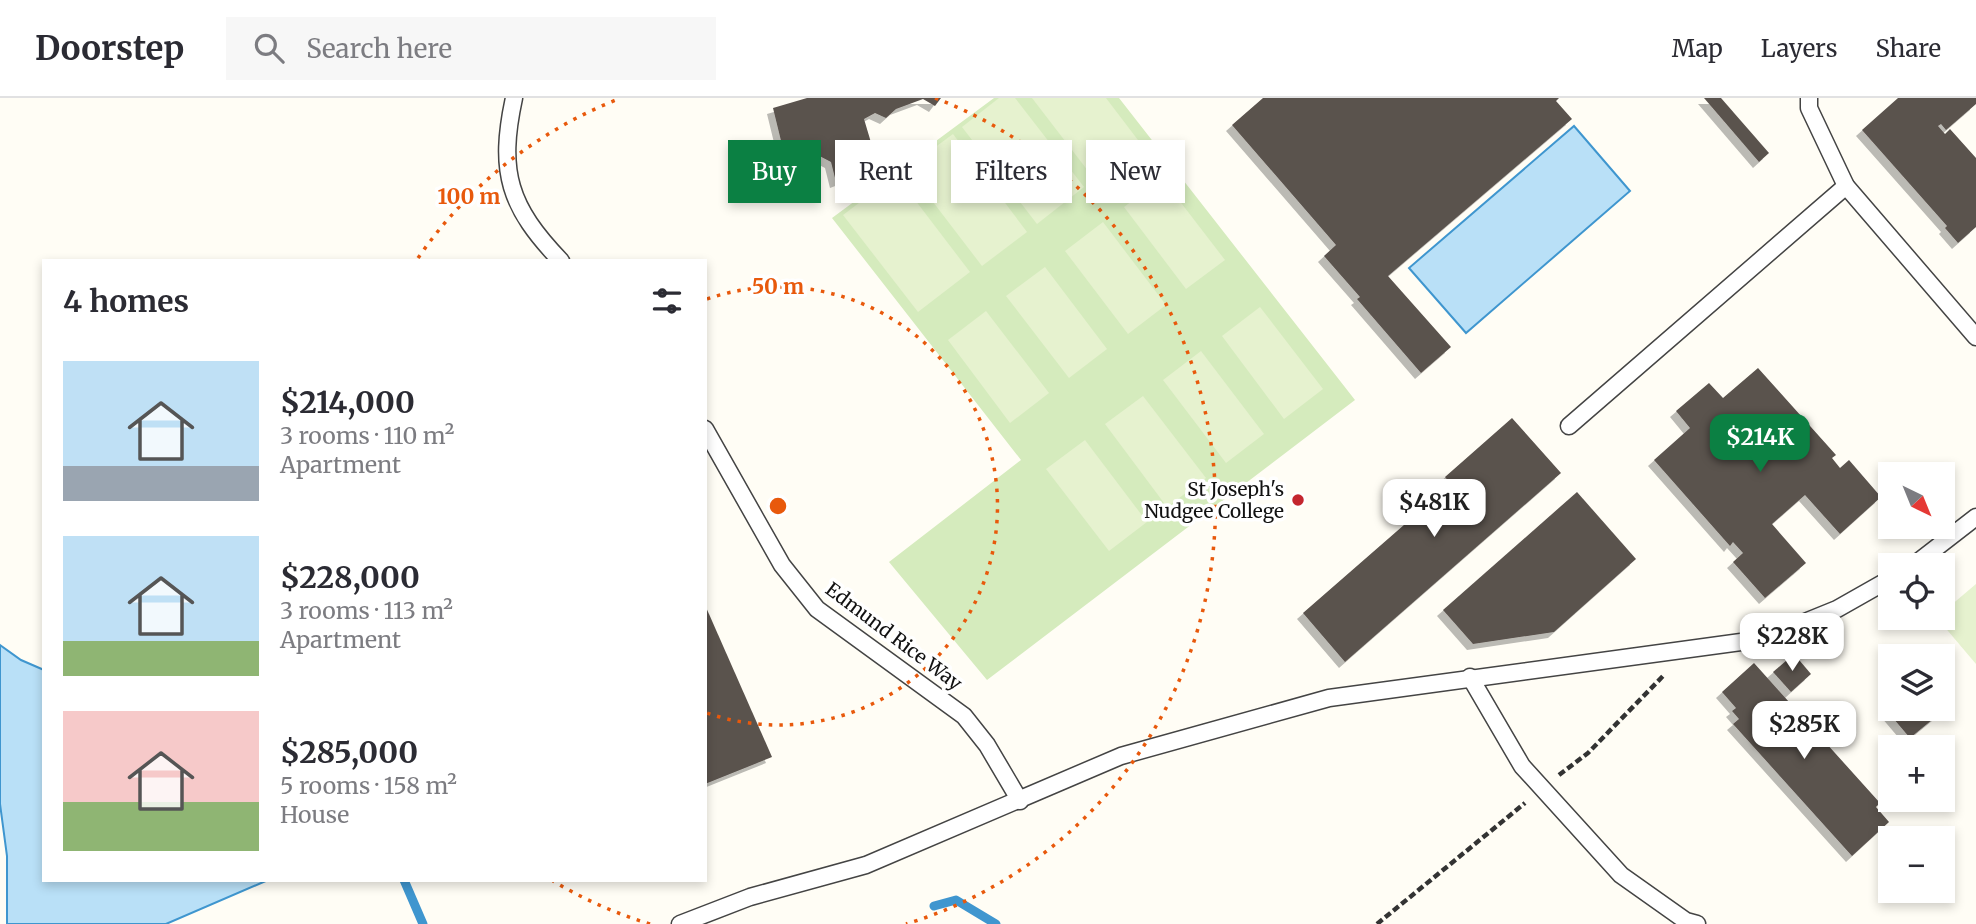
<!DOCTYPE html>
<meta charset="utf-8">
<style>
body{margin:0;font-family:Merriweather,serif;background:#f7f7f7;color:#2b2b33;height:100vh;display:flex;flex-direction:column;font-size:26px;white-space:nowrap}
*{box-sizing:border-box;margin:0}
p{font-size:23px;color:#7c7c81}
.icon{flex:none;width:38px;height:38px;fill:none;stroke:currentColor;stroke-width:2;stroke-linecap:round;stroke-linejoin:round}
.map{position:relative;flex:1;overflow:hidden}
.sheet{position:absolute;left:42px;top:161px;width:665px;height:623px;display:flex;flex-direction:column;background:#fff;border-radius:0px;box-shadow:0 4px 10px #0003}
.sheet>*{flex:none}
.guide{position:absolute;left:728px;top:42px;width:665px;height:63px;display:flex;gap:14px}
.needle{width:46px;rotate:137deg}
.controls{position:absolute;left:1878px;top:364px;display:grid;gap:14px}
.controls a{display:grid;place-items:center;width:77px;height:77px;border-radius:0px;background:#fff;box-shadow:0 4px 10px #0003;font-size:35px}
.price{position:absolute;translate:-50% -60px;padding:0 16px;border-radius:14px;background:#fff;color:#222;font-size:23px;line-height:46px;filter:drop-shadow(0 2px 4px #0008)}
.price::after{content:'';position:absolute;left:50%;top:42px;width:21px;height:16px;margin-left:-10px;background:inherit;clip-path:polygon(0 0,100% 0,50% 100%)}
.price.on{background:#0b8043;color:#fff}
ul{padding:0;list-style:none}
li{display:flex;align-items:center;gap:21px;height:175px;padding:0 21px}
li span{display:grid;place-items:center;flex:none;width:196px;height:140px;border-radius:0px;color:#555}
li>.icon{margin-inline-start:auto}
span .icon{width:84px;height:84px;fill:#fffc;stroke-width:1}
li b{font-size:30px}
h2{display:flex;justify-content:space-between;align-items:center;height:84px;padding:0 21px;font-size:30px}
.tag{padding:0 24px;border-radius:0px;background:#fff;box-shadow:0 4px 10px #0003;font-size:24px;line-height:63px}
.tag.on{background:#0b8043;color:#fff}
header{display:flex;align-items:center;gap:42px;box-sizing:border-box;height:98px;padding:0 35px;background:#fff;border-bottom:2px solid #e1e1e2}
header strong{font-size:33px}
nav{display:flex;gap:38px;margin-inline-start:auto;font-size:24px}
.search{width:490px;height:63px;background:#f7f7f7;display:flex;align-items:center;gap:18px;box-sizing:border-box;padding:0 24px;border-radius:0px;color:#7c7c81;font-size:26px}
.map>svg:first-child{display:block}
.green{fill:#d5ebbd}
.pitch{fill:#e6f2cf}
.water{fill:#b9e0f7;stroke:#3f96cf;stroke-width:2}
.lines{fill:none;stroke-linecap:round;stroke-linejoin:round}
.stream{stroke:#3f96cf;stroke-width:9}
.building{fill:#5a524d;filter:url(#shadow)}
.service-casing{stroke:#444;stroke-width:19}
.path{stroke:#333;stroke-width:4.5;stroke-dasharray:7 3.5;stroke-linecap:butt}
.service{stroke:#fff;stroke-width:16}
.ring{fill:none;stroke:#e8590c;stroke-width:3.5;stroke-dasharray:3.5 7}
.poi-dot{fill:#c4262e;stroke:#fff;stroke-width:2.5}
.labels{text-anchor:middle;stroke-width:7;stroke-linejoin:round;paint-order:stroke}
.poi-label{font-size:19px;fill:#111;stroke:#fff;text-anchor:end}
.street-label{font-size:19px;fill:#111;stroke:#fff}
.centre{fill:#e8590c;stroke:#fff;stroke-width:3.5}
.ring-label{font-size:21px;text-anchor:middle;font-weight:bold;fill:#e8590c;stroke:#fff;stroke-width:7;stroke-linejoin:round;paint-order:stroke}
</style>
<header>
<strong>Doorstep</strong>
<div class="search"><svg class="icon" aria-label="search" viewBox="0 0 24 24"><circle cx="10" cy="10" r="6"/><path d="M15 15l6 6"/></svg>Search here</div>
<nav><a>Map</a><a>Layers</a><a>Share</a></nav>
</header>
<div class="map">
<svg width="1976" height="826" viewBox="0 0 1976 826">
<defs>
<filter id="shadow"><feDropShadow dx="-6" dy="6" stdDeviation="0" flood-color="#0004"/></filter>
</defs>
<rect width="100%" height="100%" fill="#fffdf5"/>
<polygon class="green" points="994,0 1119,0 1355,302 987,582 889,464 1021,362 832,120"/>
<g class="pitch">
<polygon points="999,0 1015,0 1084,89 1037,126 962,29"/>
<polygon points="1032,0 1106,0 1141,46 1095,82"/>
<polygon points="953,36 1027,134 982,168 907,70"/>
<polygon points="896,77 970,174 918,214 843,117"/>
<polygon points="1162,80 1225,162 1186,191 1124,109"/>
<polygon points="1103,124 1166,207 1128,236 1065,153"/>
<polygon points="1045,169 1107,251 1069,280 1006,198"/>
<polygon points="1260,209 1323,291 1284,321 1222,238"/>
<polygon points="986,213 1049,295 1010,325 948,242"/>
<polygon points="1201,253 1264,336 1226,365 1163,282"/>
<polygon points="1143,298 1206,380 1167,409 1105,326"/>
<polygon points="1085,342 1147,424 1109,453 1046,371"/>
<polygon points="1976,486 1976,566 1937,520 1942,520 1943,514"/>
</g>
<g class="water">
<polygon points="1574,28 1630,93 1466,235 1409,170"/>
<polygon points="0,547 21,562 44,572 44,782 268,782 166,826 7,826 7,758 0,706"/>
</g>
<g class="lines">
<g class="stream">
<polyline points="404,782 423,826"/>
<polyline points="934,808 956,802 996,826"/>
</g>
</g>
<g class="building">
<polygon points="807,0 941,0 935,8 923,1 896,11 886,20 875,15 864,21 878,68 836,84 831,64 806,51 784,55 773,10"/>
<polygon points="1263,0 1559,0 1556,3 1572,21 1388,178 1451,249 1421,275 1357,201 1360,199 1324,158 1336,147 1232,27"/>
<polygon points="1704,0 1721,0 1769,55 1759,64"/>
<polygon points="1898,0 1976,0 1976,6 1946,32 1941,26 1938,28 1945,36 1950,31 1976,60 1976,129 1958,145 1945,130 1947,128 1862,32"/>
<polygon points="1758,270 1836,357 1832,360 1840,370 1849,362 1881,399 1840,436 1805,397 1772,426 1806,465 1765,500 1733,464 1743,455 1733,444 1730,448 1654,362 1690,330 1676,313 1709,285 1723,300"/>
<polygon points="1512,320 1561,375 1345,564 1303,515 1451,386 1445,379"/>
<polygon points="1577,394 1636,461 1554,534 1473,546 1443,512"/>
<polygon points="705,507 772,659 705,686"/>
<polygon points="1794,556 1811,576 1791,594 1773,574"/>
<polygon points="1754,565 1880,705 1876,709 1889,724 1852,758 1733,626 1739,621 1732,613 1736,610 1722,594"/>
<polygon points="1942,588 1955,603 1910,640 1887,613 1942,611"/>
</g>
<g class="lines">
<defs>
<g id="service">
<path d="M 514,0 C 498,74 509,109 561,163"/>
<polyline points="1809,0 1809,10 1846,88 1976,239"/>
<polyline points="1569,328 1846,88"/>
<polyline points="705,331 782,467 817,511 964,618 987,647 1020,703"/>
<polyline points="1914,467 1976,419"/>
<polyline points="1470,579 1522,668 1621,777 1686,823 1697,826"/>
<polyline points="680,826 750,799 866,767 1121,658 1329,600 1763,541 1837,511 1890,481"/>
</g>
</defs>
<use href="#service" class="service-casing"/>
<g class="path">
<polyline points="1559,677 1588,655 1664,577"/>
<polyline points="1377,826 1525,705"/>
</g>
<use href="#service" class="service"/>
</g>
<g class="ring">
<path d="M707 201A219 219 0 1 1 707 615"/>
<path d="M650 826A437 437 0 0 1 553 783M418 160A437 437 0 0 1 621 0M935 0A437 437 0 0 1 906 826"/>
</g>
<circle class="poi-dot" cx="1298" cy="402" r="7"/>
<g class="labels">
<g class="poi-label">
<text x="1284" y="398">St Joseph's<tspan x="1284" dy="22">Nudgee College</tspan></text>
</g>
<g class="street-label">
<text transform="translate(894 538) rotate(37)" y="7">Edmund Rice Way</text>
</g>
</g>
<circle cx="778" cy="408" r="10" class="centre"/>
<g class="ring-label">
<text x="469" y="106">100 m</text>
<text x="778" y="196">50 m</text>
</g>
</svg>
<div class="controls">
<a><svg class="needle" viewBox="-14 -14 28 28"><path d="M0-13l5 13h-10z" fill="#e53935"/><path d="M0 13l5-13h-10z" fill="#7c7c81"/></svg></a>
<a><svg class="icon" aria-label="locate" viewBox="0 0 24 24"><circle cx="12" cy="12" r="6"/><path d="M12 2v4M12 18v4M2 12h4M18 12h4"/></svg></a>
<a><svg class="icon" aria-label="layers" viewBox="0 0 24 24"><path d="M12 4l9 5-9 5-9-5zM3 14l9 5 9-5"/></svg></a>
<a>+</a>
<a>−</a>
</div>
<b class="price on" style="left:1760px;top:376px">$214K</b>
<b class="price" style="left:1434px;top:441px">$481K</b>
<b class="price" style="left:1792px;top:575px">$228K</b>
<b class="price" style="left:1804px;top:663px">$285K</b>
<div class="guide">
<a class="tag on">Buy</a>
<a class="tag">Rent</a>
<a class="tag">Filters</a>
<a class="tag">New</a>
</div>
<section class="sheet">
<h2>4 homes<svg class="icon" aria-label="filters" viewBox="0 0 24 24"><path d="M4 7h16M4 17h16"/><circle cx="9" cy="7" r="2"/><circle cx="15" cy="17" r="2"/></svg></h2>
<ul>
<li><span style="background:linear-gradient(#bfe0f5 75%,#9aa5b1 0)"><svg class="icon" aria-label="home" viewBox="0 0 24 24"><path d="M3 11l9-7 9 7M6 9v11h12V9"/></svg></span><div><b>$214,000</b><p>3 rooms · 110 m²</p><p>Apartment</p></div></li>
<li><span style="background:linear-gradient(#bfe0f5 75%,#8fb573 0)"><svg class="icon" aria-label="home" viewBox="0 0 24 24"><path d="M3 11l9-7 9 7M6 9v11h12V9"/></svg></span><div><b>$228,000</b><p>3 rooms · 113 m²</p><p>Apartment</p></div></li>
<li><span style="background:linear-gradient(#f6c9c9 65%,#8fb573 0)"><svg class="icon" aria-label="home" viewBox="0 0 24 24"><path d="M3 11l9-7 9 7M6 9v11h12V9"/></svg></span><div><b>$285,000</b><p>5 rooms · 158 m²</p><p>House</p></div></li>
</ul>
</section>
</div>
